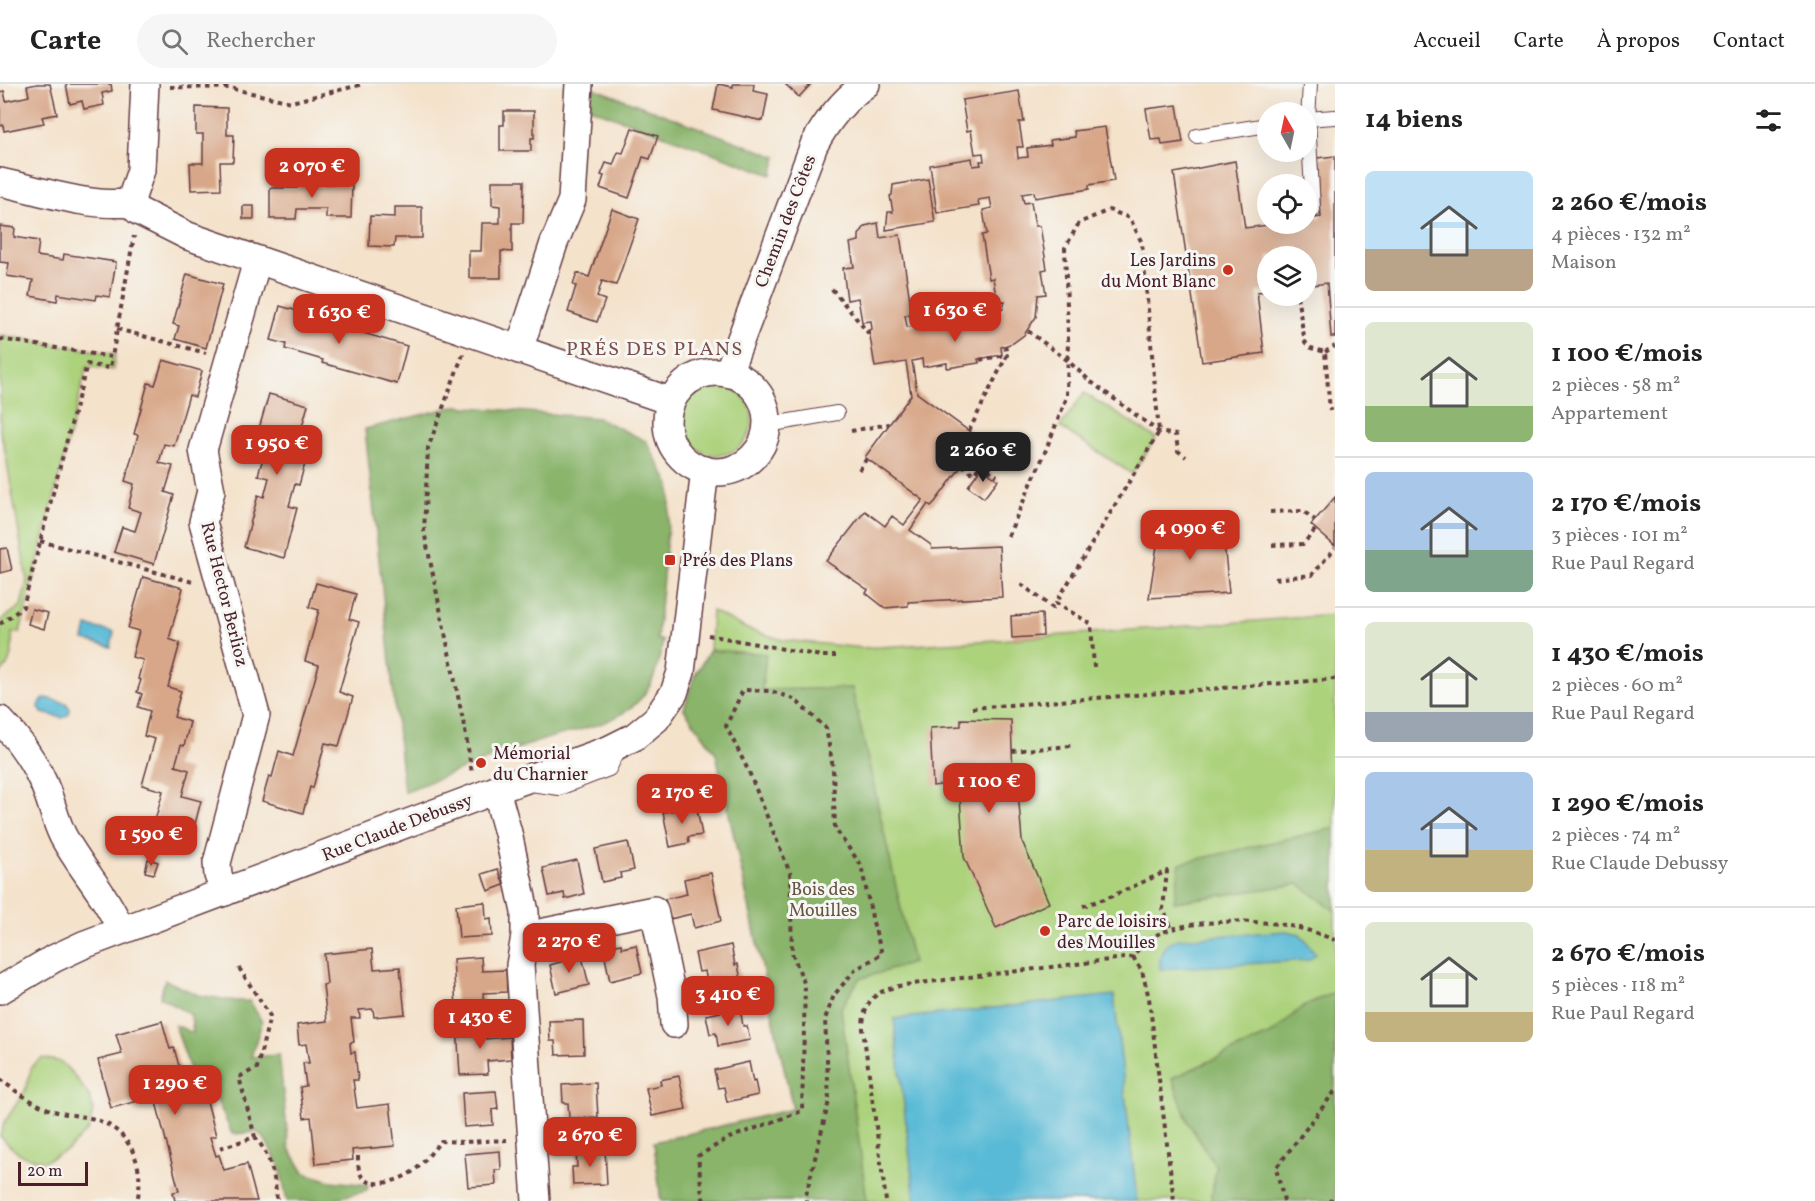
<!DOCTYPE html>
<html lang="fr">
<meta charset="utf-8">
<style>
body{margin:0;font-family:Vollkorn,serif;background:#f6f6f6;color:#222;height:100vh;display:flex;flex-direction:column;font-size:22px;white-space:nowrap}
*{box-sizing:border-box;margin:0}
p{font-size:20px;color:#767676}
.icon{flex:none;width:33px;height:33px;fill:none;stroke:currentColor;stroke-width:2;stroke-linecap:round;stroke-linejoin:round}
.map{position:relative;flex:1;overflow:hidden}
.side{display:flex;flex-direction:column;background:#fff;width:480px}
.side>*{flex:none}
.needle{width:39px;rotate:351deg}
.fabs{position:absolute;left:1257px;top:18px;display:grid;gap:12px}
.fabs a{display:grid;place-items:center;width:60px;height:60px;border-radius:50%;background:#fff;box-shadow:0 6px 24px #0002;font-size:30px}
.scale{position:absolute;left:18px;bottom:15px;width:70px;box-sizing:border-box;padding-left:6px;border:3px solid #4a1f2b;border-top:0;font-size:16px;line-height:21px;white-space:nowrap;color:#4a1f2b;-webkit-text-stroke:4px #f6f6f2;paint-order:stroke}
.price{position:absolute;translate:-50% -51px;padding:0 14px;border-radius:12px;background:#c8321e;color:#fff;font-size:20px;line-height:39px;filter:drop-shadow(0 2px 3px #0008)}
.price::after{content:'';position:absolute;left:50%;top:36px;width:18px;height:14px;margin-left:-9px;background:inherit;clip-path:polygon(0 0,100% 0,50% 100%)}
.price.selected{background:#222;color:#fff}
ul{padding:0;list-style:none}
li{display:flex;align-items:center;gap:18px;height:150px;padding:0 30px}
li+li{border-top:2px solid #e0e0e0}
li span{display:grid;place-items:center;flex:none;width:168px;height:120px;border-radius:9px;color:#555}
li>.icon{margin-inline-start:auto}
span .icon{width:72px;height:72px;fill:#fffc;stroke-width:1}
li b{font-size:26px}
h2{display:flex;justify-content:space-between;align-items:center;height:72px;padding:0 30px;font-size:26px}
header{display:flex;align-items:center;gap:36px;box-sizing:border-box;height:84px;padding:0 30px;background:#fff;border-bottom:2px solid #e0e0e0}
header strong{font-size:28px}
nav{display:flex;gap:33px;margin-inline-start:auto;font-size:21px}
.search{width:420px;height:54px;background:#f6f6f6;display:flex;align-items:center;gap:15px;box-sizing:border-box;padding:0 21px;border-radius:33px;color:#767676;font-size:22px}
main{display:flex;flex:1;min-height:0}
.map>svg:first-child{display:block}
.green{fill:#acd27b;stroke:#7b7853;stroke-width:1.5}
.forest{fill:#89b46b;stroke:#6a6a4b;stroke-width:1.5}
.water{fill:#58bad6;stroke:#516c80;stroke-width:1.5}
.building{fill:#d8a789}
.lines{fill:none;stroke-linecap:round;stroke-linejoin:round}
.service-casing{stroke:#643c43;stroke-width:16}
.minor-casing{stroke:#643c43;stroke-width:30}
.path{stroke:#643c43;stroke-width:4;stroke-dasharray:4.5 4.5;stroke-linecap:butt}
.service{stroke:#fff;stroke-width:14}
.minor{stroke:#fff;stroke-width:27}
.poi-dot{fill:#c8321e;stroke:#f6f6f2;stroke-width:2}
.labels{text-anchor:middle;stroke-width:6;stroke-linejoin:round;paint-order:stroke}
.street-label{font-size:18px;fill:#4a1f2b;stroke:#f6f6f2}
.poi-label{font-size:18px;fill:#4a1f2b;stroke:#f6f6f2;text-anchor:start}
.park-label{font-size:18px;fill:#675543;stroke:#f6f6f2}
.neighbourhood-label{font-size:20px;letter-spacing:1.5px;fill:#7c4f4c;stroke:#f6f6f2}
</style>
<header>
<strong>Carte</strong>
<div class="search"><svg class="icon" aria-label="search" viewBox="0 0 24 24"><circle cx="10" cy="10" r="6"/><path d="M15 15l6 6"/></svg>Rechercher</div>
<nav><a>Accueil</a><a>Carte</a><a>À propos</a><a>Contact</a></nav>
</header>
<main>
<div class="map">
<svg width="1335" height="1117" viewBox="0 0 1335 1117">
<rect width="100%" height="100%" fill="#f6f6f2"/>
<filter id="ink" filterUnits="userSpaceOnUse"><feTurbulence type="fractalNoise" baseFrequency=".0167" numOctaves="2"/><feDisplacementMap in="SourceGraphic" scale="12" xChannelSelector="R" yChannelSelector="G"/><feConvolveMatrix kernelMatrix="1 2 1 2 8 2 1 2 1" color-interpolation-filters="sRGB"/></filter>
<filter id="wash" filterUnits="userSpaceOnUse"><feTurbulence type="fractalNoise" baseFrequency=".008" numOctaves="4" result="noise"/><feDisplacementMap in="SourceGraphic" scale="24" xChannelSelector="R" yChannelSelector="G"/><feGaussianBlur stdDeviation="1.35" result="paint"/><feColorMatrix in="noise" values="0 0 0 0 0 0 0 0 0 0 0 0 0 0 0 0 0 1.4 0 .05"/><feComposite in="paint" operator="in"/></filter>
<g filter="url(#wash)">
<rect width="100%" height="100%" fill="#f4e2cb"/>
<g class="green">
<path d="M 0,251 L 115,270 L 113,286 L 87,282 L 20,548 L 12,549 C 13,565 12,579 0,590 L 0,537 L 21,522 L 27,497 L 5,366 L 0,348 Z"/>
<circle cx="717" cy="336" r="35"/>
<polygon points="1084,309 1156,354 1132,390 1060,343"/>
<polygon points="712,527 747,545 783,556 863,564 997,556 1335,531 1335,1117 661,1117 654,1058 793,1025 716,669 684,625 694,593 710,566"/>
<polygon points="42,974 61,978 73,990 90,1013 93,1026 89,1045 68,1066 45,1077 23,1072 12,1064 0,1052 4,1039 25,1007 32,982"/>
</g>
<g class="forest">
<polygon points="591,3 777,73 772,91 590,24"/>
<path d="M 456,322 L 598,334 L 646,357 L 670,401 L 670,420 L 657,555 L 663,557 C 657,585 654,607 629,625 C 605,643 571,647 543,656 C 496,671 450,690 404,708 L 365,345 Z"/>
<polygon points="710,566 766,570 762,606 852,604 913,879 859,895 841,924 867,1117 661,1117 654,1058 793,1025 716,669 684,625 694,593"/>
<polygon points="1335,744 1335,827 1299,800 1174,818 1180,779"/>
<polygon points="165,896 198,911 235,917 250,917 262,938 251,973 279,971 289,1064 304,1089 331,1097 368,1101 367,1107 337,1114 337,1117 287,1117 280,1083 264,1054 257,1048 232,1050 206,991 192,992 175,941 193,949 191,931 160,913"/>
<polygon points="1335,908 1335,1117 1211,1117 1216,1083 1188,1038 1172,994 1273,949 1303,922"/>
</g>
<g class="water">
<polygon points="87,542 114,548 111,563 84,556"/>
<polygon points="46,614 66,619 70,625 69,630 63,634 42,629 39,623 41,617"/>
<path d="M 1286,847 L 1300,850 L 1316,870 L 1309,876 L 1160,885 C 1159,870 1162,861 1177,855 Z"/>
<polygon points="1114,911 1137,1117 915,1117 894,935"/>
</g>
<g id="blocks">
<g class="building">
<polygon points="37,0 50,0 57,30 42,33 44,39 4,47 3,41 0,42 0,8 4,7 6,17 25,13 29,12 27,2"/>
<polygon points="66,0 111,0 112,7 102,9 104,21 84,25 82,17 70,20"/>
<polygon points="718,0 733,3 733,0 754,0 753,7 768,10 763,37 713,26"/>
<polygon points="785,0 811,0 799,13"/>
<polygon points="1019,7 1024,38 1019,38 1023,63 1017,63 1018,74 1028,73 1027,64 1051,61 1050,56 1075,53 1074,47 1105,43 1114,97 1089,101 1089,105 1035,114 1034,108 1022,110 1024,119 1031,118 1035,142 1040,142 1047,185 1042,186 1046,210 1038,211 1036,233 1024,251 1013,259 1001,263 1002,271 978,275 979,279 947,284 947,279 923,283 922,275 912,277 917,309 981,356 935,418 931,422 928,420 910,446 931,461 932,465 999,462 1002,513 908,518 908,522 885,524 866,509 868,506 826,477 865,427 885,442 892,432 904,441 923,416 865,373 911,311 906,278 875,283 869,246 872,245 871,237 862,238 858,214 847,216 843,184 854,183 850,159 859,157 859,151 865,142 878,139 880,154 900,151 912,230 905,231 907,243 916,242 915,234 994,221 995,229 1003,225 1005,217 997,218 993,194 989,195 982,151 987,150 983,126 992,124 990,114 978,116 979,122 937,129 930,81 972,74 973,82 981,81 980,77 984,77 983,69 975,70 971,46 967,47 962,16"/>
<polygon points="1177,21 1183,58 1162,61 1161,55 1151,56 1146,25"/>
<polygon points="196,23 227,24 227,51 234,51 233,78 220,78 221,105 191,106 190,79 203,79 203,50 196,50"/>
<polygon points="504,27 534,27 534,54 531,54 531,67 500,67 500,41 504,41"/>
<polygon points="632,44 658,52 650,75 643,73 629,114 600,104 604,92 601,91 606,79 613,81 618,68 623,69"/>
<polygon points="1335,72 1335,253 1331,253 1327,199 1306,202 1306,172 1268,172 1268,207 1257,208 1264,269 1202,278 1174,89 1235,77 1245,144 1277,140 1306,140 1306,135 1321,133 1317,74"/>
<polygon points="297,93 326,93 326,100 352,100 351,134 326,134 326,125 297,125 296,135 270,135 270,104 297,104"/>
<polygon points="928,95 935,138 886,146 888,128 893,128 890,112 892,111 893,101"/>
<polygon points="492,97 524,97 523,139 512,139 512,168 501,167 501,194 469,194 469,167 481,167 482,139 500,139 500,122 492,121"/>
<rect x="243" y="122" width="11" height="13"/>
<polygon points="395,123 422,123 422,154 395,154 394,163 369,162 370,132 395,133"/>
<polygon points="612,125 639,135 616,201 602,197 597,213 605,216 597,238 568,228 576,202 573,201 577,189 589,193"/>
<polygon points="0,142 15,144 14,153 39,157 37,172 63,176 64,170 116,178 110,213 97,211 96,216 58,210 57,217 30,212 33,196 7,192 9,179 0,178"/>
<polygon points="187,190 223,200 206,264 175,255 179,242 173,240"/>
<polygon points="280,222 333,237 333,240 407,262 397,300 322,279 323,276 285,265 286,260 271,256"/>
<polygon points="163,276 202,287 195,313 189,311 174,362 164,360 159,379 173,382 165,408 174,411 154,480 114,468 122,443 135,447 141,428 128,424 134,400 125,397 138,351 134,350 148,299 155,301"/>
<polygon points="269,310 308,321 294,372 306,376 299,401 295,400 289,422 297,424 284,474 244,463 258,411 264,413 269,394 258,391 266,364 254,362"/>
<polygon points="981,384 998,396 984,414 968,402"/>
<polygon points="1335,413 1335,462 1311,441"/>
<polygon points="1222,437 1229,509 1149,514 1160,442"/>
<polygon points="7,464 12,486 0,489 0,465"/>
<polygon points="143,493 183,504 169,555 180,559 168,603 181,607 174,633 190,638 184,662 181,661 175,682 189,686 182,712 201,717 188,767 150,755 163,707 142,701 155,655 144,652 150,627 138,623 142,610 137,608 141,596 138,595 143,576 132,573 139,547 128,544"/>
<polygon points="316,499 356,510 349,535 359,538 339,608 353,613 339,662 325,659 313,704 310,703 303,729 262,717 269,692 272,693 279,667 293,672 319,581 305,577 319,526 309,523"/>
<polygon points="32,525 48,529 44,545 28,540"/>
<polygon points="1042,530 1043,552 1012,554 1011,532"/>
<polygon points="961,635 1011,636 1013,693 1017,694 1022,757 1049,819 996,844 964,773 959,699 933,702 930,644 961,642"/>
<polygon points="696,719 702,751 688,753 689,759 670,763 663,728 681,725 681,722"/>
<polygon points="628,758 634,786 620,789 621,794 602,798 595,765"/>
<polygon points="148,775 158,778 154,790 145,788"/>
<polygon points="577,776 584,810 565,815 564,809 549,812 543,784"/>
<polygon points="498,785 504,801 488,807 482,790"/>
<polygon points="711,789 721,837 694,844 691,830 670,835 665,815 687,810 684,795"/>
<polygon points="485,818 486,835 491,834 492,852 459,854 456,821"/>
<polygon points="621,860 622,864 636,861 642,889 610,897 603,864"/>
<polygon points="731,861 735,881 738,880 741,897 708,904 705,887 699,888 695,869"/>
<polygon points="372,865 374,885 400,883 405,930 374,933 373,925 359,926 360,934 351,934 354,958 350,959 351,969 355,968 358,996 353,996 357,1024 390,1020 395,1062 352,1066 353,1076 316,1080 311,1033 304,1034 300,1003 306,1002 303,979 309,979 306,960 299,961 297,941 327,937 323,901 327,900 324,870"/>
<polygon points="581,869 589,901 556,909 550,881 564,877 563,873"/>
<polygon points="481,873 482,887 506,886 507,908 483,909 484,922 456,924 453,875"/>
<polygon points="740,924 743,942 747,942 750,956 718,962 716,949 710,950 706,931"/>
<polygon points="583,936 584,970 556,971 555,957 550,957 549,937"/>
<polygon points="162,937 170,965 174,964 181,989 164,994 166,1003 201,994 216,1052 210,1053 216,1072 219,1071 224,1086 247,1080 257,1117 175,1117 173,1108 179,1107 156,1018 160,1017 157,1009 152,1010 150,1003 139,1006 142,1016 111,1024 98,976 122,970 116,950"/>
<polygon points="485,941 486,955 510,953 511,975 487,977 488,990 460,991 457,942"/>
<polygon points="749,978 753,998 755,997 758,1011 727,1018 724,1003 718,1004 714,986"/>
<polygon points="679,992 686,1025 652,1032 646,1004 661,1001 660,996"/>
<polygon points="596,999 598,1033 569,1034 568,1019 563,1019 562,1001"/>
<polygon points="496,1007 498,1025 492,1026 493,1041 464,1043 462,1009"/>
<polygon points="605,1066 607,1100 573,1101 572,1083 577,1083 576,1067"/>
<polygon points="500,1067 501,1086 495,1086 496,1101 468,1103 465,1070"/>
</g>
</g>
</g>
<g filter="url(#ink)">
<use href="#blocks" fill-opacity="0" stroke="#643c43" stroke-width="1.5"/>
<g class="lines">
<defs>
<g id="service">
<polyline points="1310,0 1308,35 1313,126"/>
<polyline points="1306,35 1335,33"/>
<polyline points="1197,52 1268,41"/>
<polyline points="767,341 837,329"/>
<polyline points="531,700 559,704 609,685 620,663"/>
</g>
<g id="minor">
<path d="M 0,98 C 43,107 86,123 130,119 L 138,127 L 188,152 L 670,317"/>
<polyline points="130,119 141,86 145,0"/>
<polyline points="519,266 554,159 572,116 579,0"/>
<circle cx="717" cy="338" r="50"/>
<path d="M 728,289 L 814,61 C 827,37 843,16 866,0"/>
<path d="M 0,636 C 17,653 32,674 42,696 C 51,714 54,734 63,752 C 81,785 107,812 121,846"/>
<polyline points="496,706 508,749 525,828 525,852 520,881 536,1117"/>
<polyline points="225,808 218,791 217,779 256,631 203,438 211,407 203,366 257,177"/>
<polyline points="525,852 654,826 672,912 674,940"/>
<polyline points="0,906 53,875 83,861 496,706 608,666 634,653 656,635 674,609 681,588 705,386"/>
</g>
</defs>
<use href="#service" class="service-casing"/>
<use href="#minor" class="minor-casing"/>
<g class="path">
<polyline points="170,3 230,4 291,18 364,0"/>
<polyline points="832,205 870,251"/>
<polyline points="1297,212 1305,258 1311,264 1325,268 1330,327"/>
<polyline points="117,245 206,269"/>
<polyline points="1028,247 1067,276 1090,297 1159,348 1176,351 1178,367 1186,373"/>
<polyline points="0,255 112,273 134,152"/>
<polyline points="1005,262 1007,271"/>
<polyline points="1325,268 1335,262"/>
<polyline points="463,270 428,364 424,447 465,646 472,689"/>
<polyline points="851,347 889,340"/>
<polyline points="969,347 1007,271 978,276"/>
<polyline points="962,381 974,390 981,380 997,392"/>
<polyline points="859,386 867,374"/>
<polyline points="1270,428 1303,427 1315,436"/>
<polyline points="1008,452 1043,373 1067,313 1068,252 1065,164 1079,139 1109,126 1130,134 1142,159 1159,348 1056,519"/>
<polyline points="40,457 193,498"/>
<polyline points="1272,461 1303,460 1316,445"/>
<polyline points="1275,495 1312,491 1335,464"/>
<polyline points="1021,500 1053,524 1056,519 1091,540 1094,583"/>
<polyline points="0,540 23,523 87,280 110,284 112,273"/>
<polyline points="708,551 821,572 836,572"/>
<polyline points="972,624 1335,595"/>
<polyline points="1012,667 1071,662"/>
<polyline points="1083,822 1110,813 1167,787 1163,825 1172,845"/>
<polyline points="1133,873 1142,887 1149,914 1174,1117"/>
<polyline points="239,884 270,932 257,984 239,993 255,1053"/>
<path d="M 0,995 C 15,1007 32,1019 51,1026 C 67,1032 85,1031 100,1037 C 133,1050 145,1085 137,1117"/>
<path d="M 220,1064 L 255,1053 C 271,1072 275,1093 277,1117"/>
<path d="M 358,1072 C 358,1078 358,1086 361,1091 C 370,1108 405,1095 416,1085 C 425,1077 433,1066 441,1057 L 464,1058 L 507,1056"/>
<polyline points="704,1117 702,1111 698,1072 729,1054 802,1027 805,901 792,869 790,789 749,688 726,642 743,606 771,607 794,615 826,644 833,684 835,745 861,781 873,838 882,870 855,886 834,911 825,935 829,1017 806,1111 806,1117"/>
<path d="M 886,1117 L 863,945 C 863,915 877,906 904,901 L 1133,873 C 1138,864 1146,856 1156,851 C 1189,835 1254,835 1290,842 C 1306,845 1320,850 1335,856"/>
<polyline points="1284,1117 1276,1084 1335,1007"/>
<polyline points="1329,1117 1335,1115"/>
</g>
<use href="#service" class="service"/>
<use href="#minor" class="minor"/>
</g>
</g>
<g class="poi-dot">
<circle cx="1228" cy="186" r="6"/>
<rect x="664" y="470" width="12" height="12" rx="3"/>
<circle cx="481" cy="679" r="6"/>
<circle cx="1045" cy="847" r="6"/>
</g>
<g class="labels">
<g class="street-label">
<text transform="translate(785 137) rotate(-69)" y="6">Chemin des Côtes</text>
<text transform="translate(225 510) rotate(76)" y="6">Rue Hector Berlioz</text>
<text transform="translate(397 743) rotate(-21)" y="6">Rue Claude Debussy</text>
</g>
<g class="poi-label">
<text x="1216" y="182" text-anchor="end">Les Jardins<tspan x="1216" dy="21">du Mont Blanc</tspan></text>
<text x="682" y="482">Prés des Plans</text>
<text x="493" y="675">Mémorial<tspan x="493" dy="21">du Charnier</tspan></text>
<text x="1057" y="843">Parc de loisirs<tspan x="1057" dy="21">des Mouilles</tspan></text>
</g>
<g class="park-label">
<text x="823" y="811">Bois des<tspan x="823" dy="21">Mouilles</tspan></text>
</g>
<g class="neighbourhood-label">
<text x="655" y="271">PRÉS DES PLANS</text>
</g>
</g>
</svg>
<div class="fabs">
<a><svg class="needle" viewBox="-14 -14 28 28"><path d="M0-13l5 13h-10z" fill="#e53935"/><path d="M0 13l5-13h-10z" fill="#767676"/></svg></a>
<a><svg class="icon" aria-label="locate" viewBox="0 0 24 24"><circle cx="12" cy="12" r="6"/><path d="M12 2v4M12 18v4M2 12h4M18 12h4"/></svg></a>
<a><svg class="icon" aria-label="layers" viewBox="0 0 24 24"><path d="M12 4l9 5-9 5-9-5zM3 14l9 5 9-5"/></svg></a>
</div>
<div class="scale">20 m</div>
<b class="price" style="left:312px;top:115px">2 070 €</b>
<b class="price" style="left:955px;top:259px">1 630 €</b>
<b class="price" style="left:339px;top:261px">1 630 €</b>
<b class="price" style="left:277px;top:392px">1 950 €</b>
<b class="price selected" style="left:983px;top:399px">2 260 €</b>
<b class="price" style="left:1190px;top:477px">4 090 €</b>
<b class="price" style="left:989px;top:730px">1 100 €</b>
<b class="price" style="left:682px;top:741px">2 170 €</b>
<b class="price" style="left:151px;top:783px">1 590 €</b>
<b class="price" style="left:569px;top:890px">2 270 €</b>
<b class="price" style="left:728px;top:943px">3 410 €</b>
<b class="price" style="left:480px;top:966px">1 430 €</b>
<b class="price" style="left:175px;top:1032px">1 290 €</b>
<b class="price" style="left:590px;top:1084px">2 670 €</b>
</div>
<section class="side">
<h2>14 biens<svg class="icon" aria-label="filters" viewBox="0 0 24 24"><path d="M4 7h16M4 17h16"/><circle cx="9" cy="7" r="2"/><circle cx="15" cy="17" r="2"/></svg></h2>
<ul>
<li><span style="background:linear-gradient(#bfe0f5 65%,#b9a48a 0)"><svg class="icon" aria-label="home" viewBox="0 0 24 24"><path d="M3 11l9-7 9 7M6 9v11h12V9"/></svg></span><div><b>2 260 €/mois</b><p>4 pièces · 132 m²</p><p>Maison</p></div></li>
<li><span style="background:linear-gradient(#dfe7d0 70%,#8fb573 0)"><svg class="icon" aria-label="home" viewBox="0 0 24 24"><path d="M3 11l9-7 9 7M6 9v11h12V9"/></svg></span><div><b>1 100 €/mois</b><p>2 pièces · 58 m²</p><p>Appartement</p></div></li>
<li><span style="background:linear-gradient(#a9c7e8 65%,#7fa58c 0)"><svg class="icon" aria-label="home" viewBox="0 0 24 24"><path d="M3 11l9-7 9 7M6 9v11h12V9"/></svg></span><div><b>2 170 €/mois</b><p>3 pièces · 101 m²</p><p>Rue Paul Regard</p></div></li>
<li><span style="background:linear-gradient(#dfe7d0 75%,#9aa5b1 0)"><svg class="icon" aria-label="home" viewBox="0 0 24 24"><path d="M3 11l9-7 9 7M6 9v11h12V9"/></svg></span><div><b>1 430 €/mois</b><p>2 pièces · 60 m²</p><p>Rue Paul Regard</p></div></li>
<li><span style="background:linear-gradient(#a9c7e8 65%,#c2b280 0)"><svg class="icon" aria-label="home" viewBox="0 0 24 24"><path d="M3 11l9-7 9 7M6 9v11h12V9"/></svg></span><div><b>1 290 €/mois</b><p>2 pièces · 74 m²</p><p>Rue Claude Debussy</p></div></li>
<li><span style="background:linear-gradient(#dfe7d0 75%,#c2b280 0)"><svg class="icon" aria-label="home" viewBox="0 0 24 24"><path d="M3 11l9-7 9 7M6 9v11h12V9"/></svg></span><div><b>2 670 €/mois</b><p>5 pièces · 118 m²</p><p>Rue Paul Regard</p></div></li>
</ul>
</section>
</main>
